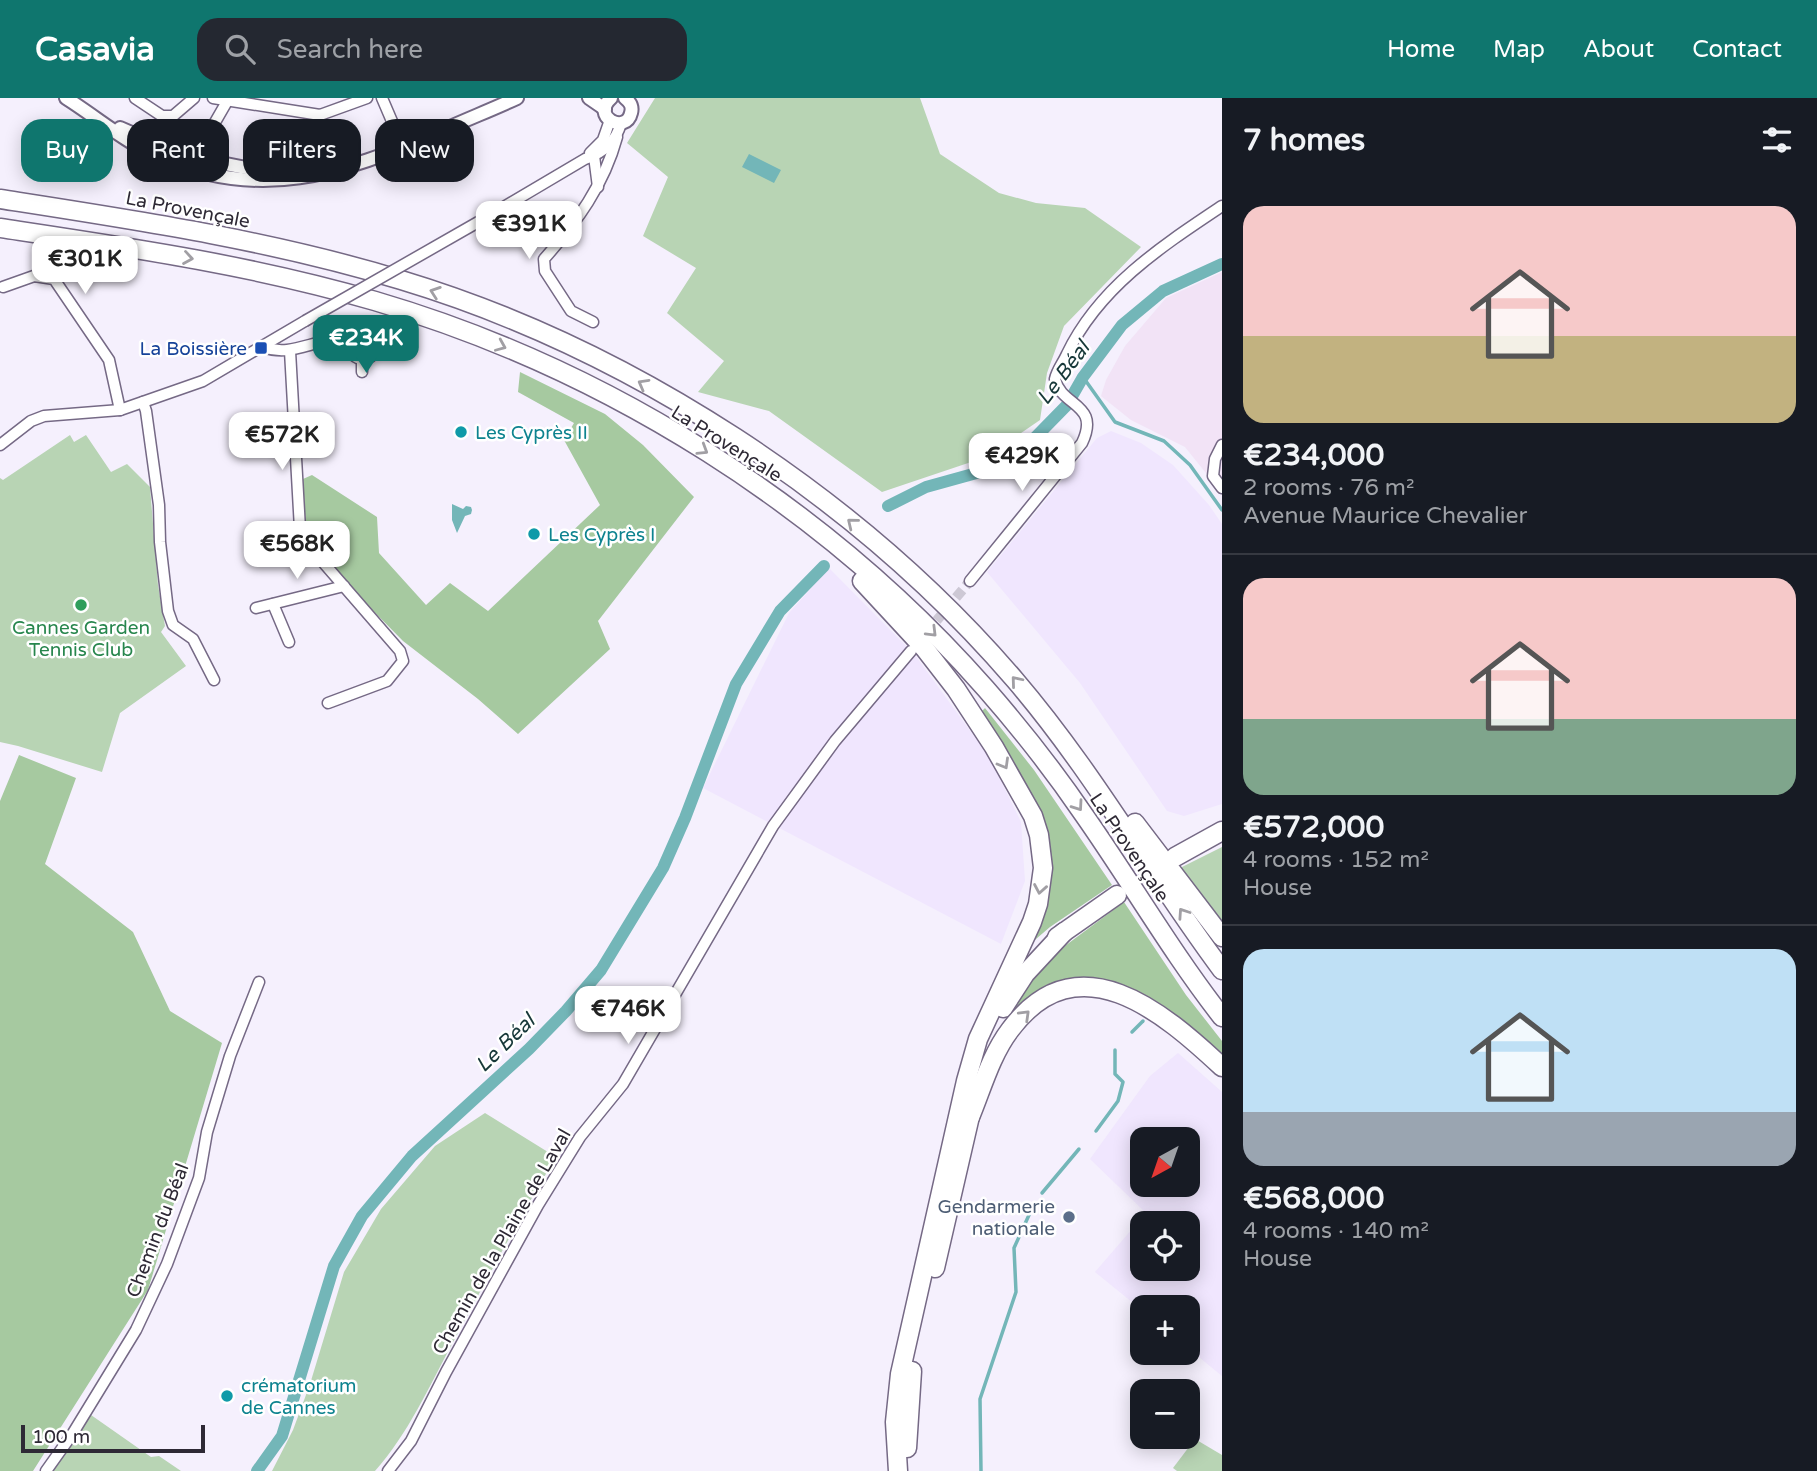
<!DOCTYPE html>
<meta charset="utf-8">
<style>
body{margin:0;font-family:"Varela Round",sans-serif;background:#242831;color:#f1f3f6;height:100vh;display:flex;flex-direction:column;font-size:26px;white-space:nowrap}
*{box-sizing:border-box;margin:0}
p{font-size:23px;color:#9ea1a6}
.icon{flex:none;width:38px;height:38px;fill:none;stroke:currentColor;stroke-width:2;stroke-linecap:round;stroke-linejoin:round}
.map{position:relative;flex:1;overflow:hidden}
.panel{display:flex;flex-direction:column;background:#171b24;width:595px}
.panel>*{flex:none}
.guide{position:absolute;left:21px;top:21px;width:665px;height:63px;display:flex;gap:14px}
.needle{width:46px;rotate:220deg}
.fabs{position:absolute;left:1130px;top:1029px;display:grid;gap:14px}
.fabs a{display:grid;place-items:center;width:70px;height:70px;border-radius:14px;background:#171b24;box-shadow:0 4px 18px #0003;font-size:35px}
.scale{position:absolute;left:21px;bottom:18px;width:184px;box-sizing:border-box;padding-left:7px;border:4px solid #2e2935;border-top:0;font-size:19px;line-height:24px;white-space:nowrap;color:#2e2935;-webkit-text-stroke:5px #fff;paint-order:stroke}
.price{position:absolute;translate:-50% -60px;padding:0 16px;border-radius:14px;background:#fff;color:#222;font-size:23px;line-height:46px;filter:drop-shadow(0 2px 4px #0008)}
.price::after{content:'';position:absolute;left:50%;top:42px;width:21px;height:16px;margin-left:-10px;background:inherit;clip-path:polygon(0 0,100% 0,50% 100%)}
.price.current{background:#0f766e;color:#fff}
ul{padding:0;list-style:none}
li{display:grid;align-content:center;gap:14px;height:371px;padding:0 21px}
li+li{border-top:2px solid #363941}
li span{display:grid;place-items:center;height:217px;border-radius:21px;color:#555}
li>.icon{margin-inline-start:auto}
span .icon{width:126px;height:126px;fill:#fffc;stroke-width:1}
li b{font-size:30px}
h2{display:flex;justify-content:space-between;align-items:center;height:84px;padding:0 21px;font-size:30px}
.pill{padding:0 24px;border-radius:21px;background:#171b24;box-shadow:0 4px 18px #0003;font-size:24px;line-height:63px}
.pill.current{background:#0f766e;color:#fff}
header{display:flex;align-items:center;gap:42px;box-sizing:border-box;height:98px;padding:0 35px;background:#0f766e;color:#fff}
header strong{font-size:33px}
nav{display:flex;gap:38px;margin-inline-start:auto;font-size:24px}
.search{width:490px;height:63px;background:#242831;display:flex;align-items:center;gap:18px;box-sizing:border-box;padding:0 24px;border-radius:21px;color:#9ea1a6;font-size:26px}
main{display:flex;flex:1;min-height:0}
.map>svg:first-child{display:block}
.commercial{fill:#f2e3f6}
.built{fill:#f0e6fe;fill-rule:evenodd}
.green{fill:#b8d4b4}
.forest{fill:#a6c9a0}
.water{fill:#73b6b8}
.lines{fill:none;stroke-linecap:round;stroke-linejoin:round}
.stream{stroke:#73b6b8;stroke-width:3.5}
.canal{stroke:#73b6b8;stroke-width:12}
.minor-tunnel{stroke:#cdc8d5;stroke-width:10;stroke-dasharray:10 5;stroke-linecap:butt}
.motorway-tunnel{stroke:#cdc8d5;stroke-width:18;stroke-dasharray:18 9;stroke-linecap:butt}
.minor-casing{stroke:#756985;stroke-width:13}
.tertiary-casing{stroke:#756985;stroke-width:16}
.motorway-casing{stroke:#756985;stroke-width:21}
.minor{stroke:#fff;stroke-width:10}
.tertiary{stroke:#fff;stroke-width:12}
.motorway{stroke:#fff;stroke-width:18}
.minor-bridge-casing{stroke:#756985;stroke-width:13;stroke-linecap:butt}
.minor-bridge{stroke:#fff;stroke-width:10}
.oneway{stroke:#a19fa4}
.transit-dot{fill:#1a4fb4;stroke:#fff;stroke-width:2.5}
.culture-dot{fill:#0f9aa8;stroke:#fff;stroke-width:2.5}
.leisure-dot{fill:#2e9e5b;stroke:#fff;stroke-width:2.5}
.service-dot{fill:#5c6f8a;stroke:#fff;stroke-width:2.5}
.labels{text-anchor:middle;stroke-width:5;stroke-linejoin:round;paint-order:stroke}
.street-label{font-size:19px;fill:#2e2935;stroke:#fff}
.transit-label{font-size:19px;fill:#164399;stroke:#fff;text-anchor:end}
.culture-label{font-size:19px;fill:#0d838f;stroke:#fff;text-anchor:start}
.leisure-label{font-size:19px;fill:#27864d;stroke:#fff}
.service-label{font-size:19px;fill:#4e5e75;stroke:#fff;text-anchor:end}
.water-label{font-size:21px;font-style:italic;fill:#173839;stroke:#fff}
</style>
<header>
<strong>Casavia</strong>
<div class="search"><svg class="icon" aria-label="search" viewBox="0 0 24 24"><circle cx="10" cy="10" r="6"/><path d="M15 15l6 6"/></svg>Search here</div>
<nav><a>Home</a><a>Map</a><a>About</a><a>Contact</a></nav>
</header>
<main>
<div class="map">
<svg width="1222" height="1373" viewBox="0 0 1222 1373">
<rect width="100%" height="100%" fill="#f5f0fd"/>
<polygon class="commercial" points="1222,174 1222,395 1185,349 1131,322 1101,298 1106,282 1125,248 1166,200"/>
<g class="built">
<polygon points="1111,333 1141,345 1173,367 1209,407 1222,426 1222,706 1184,718 1167,713 1080,585 987,474 1097,340"/>
<polygon points="829,470 915,557 990,660 1021,724 1025,783 1001,846 703,690 789,515"/>
<path d="M 1178,955 L 1222,994 L 1222,1278 L 1188,1250 L 1188,1209 L 1143,1209 L 1143,1213 L 1095,1174 L 1146,1115 L 1090,1061 L 1150,978 ZM 1188,1041 L 1188,1087 L 1143,1087 L 1143,1041 ZM 1188,1125 L 1188,1171 L 1143,1171 L 1143,1125 Z"/>
</g>
<g class="green">
<polygon points="655,0 920,0 940,56 999,95 1036,105 1085,110 1141,149 1064,228 1047,275 1040,322 986,359 882,394 769,313 698,294 724,263 667,215 696,170 643,138 668,79 627,45"/>
<polygon points="70,337 74,344 86,337 111,374 127,366 150,389 158,487 165,528 161,534 186,568 120,615 102,674 18,648 0,644 0,380 3,382"/>
<polygon points="1222,749 1222,826 1180,770"/>
<path d="M 485,1015 L 556,1059 C 519,1120 486,1183 452,1246 C 429,1289 408,1336 375,1373 L 272,1373 L 293,1332 L 310,1286 L 344,1174 L 381,1111 L 435,1048 Z"/>
<polygon points="91,1317 151,1359 159,1358 181,1373 50,1373"/>
<polygon points="1195,1341 1222,1357 1222,1373 1177,1373 1173,1370"/>
</g>
<g class="forest">
<polygon points="520,274 605,316 643,347 694,399 598,523 610,551 518,636 478,601 403,543 327,466 306,432 303,381 312,377 377,419 379,455 426,507 450,485 488,513 600,407 564,342 574,325 518,294"/>
<polygon points="985,610 1034,672 1112,787 1050,829 1029,847 1049,794 1051,773 981,614"/>
<polygon points="19,657 76,680 45,766 133,834 170,913 222,945 148,1192 33,1373 0,1373 0,703"/>
<path d="M 1124,804 L 1186,897 L 1222,943 L 1222,962 L 1116,886 C 1065,870 1041,899 1003,928 L 1011,910 L 1046,862 Z"/>
</g>
<g class="water">
<polygon points="749,56 781,72 774,85 742,69"/>
<polygon points="452,406 463,411 466,408 471,409 472,412 471,416 465,418 457,435 452,422"/>
</g>
<g class="lines">
<g class="stream">
<polyline points="1083,279 1115,324 1164,343 1190,367 1222,412"/>
<polyline points="1132,934 1143,923"/>
<polyline points="1096,1033 1118,1003 1123,984 1115,976 1115,952"/>
<polyline points="1042,1095 1079,1051"/>
<polyline points="981,1373 980,1301 1016,1194 1014,1150 1029,1117"/>
</g>
<g class="canal">
<polyline points="888,408 926,389 991,371 1021,354 1067,307 1083,279 1122,227 1163,193 1222,166"/>
<polyline points="257,1373 282,1338 334,1168 362,1118 412,1058 529,951 566,913 601,872 663,770 685,720 736,586 780,513 824,468"/>
</g>
<polyline class="minor-tunnel" points="927,534 970,483"/>
<polyline class="motorway-tunnel" points="1119,796 1166,765"/>
<defs>
<g id="minor">
<polyline points="135,0 162,18 173,18 194,0"/>
<polyline points="213,0 320,17 367,0"/>
<polyline points="382,0 403,49"/>
<polyline points="590,55 603,42 610,22"/>
<polyline points="594,58 598,89"/>
<polyline points="195,59 229,0"/>
<path d="M 487,119 L 585,61 C 603,55 616,44 621,25"/>
<polyline points="3,189 34,178 54,181 109,262 120,312"/>
<path d="M 593,224 L 571,213 L 545,173 L 544,161 C 577,124 604,87 617,39"/>
<circle cx="363" cy="247" r="14"/>
<path d="M 263,249 C 283,256 298,250 317,245 C 328,242 339,241 350,240"/>
<polyline points="377,250 387,255"/>
<polyline points="290,253 300,431 309,448 400,553 403,563 387,583 328,605"/>
<polyline points="362,261 362,274"/>
<polyline points="143,304 146,313 159,407 160,444 168,513 173,527 193,541 214,582"/>
<polyline points="0,347 31,323 44,318 120,312 203,283 305,223"/>
<polyline points="1222,347 1215,361 1213,378 1222,390"/>
<path d="M 970,483 L 1082,345 C 1101,305 1061,309 1055,281 C 1057,272 1063,265 1067,256 C 1099,189 1162,148 1222,108"/>
<polyline points="273,506 289,544"/>
<polyline points="256,510 344,488"/>
<polyline points="46,1373 73,1335 136,1232 167,1166 199,1080 207,1034 230,958 259,884"/>
<polyline points="388,1373 411,1343 446,1274 538,1107 580,1039 623,986 773,728 835,643 911,553"/>
</g>
<g id="tertiary">
<path d="M 66,0 C 96,19 124,43 156,58 C 259,105 341,76 439,34 C 465,22 491,12 517,0"/>
<polyline points="589,0 605,11"/>
<path d="M 611,0 C 590,19 626,37 631,15 C 633,8 630,4 625,0"/>
<path d="M 120,30 C 173,54 226,71 284,74"/>
</g>
<g id="motorway">
<path d="M 0,101 C 135,122 270,142 401,182 C 630,251 859,400 1015,582 C 1093,673 1151,777 1222,872"/>
<path d="M 0,130 C 126,149 252,167 375,203 C 607,271 826,409 986,591 C 1021,631 1054,673 1084,717 C 1131,784 1172,855 1222,919"/>
<polyline points="862,483 925,551 956,591 994,649 1033,718 1039,737 1043,770 1038,806 1032,824 978,941 966,983 900,1276 895,1324 898,1373"/>
<polyline points="1135,725 1222,839"/>
<polyline points="1175,759 1222,733"/>
<polyline points="1057,839 1117,797"/>
<polyline points="1003,910 1025,876 1064,834"/>
<path d="M 970,1019 C 982,990 991,957 1010,932 C 1078,841 1163,914 1222,969"/>
<polyline points="935,1170 971,1014"/>
<polyline points="907,1350 912,1273"/>
</g>
</defs>
<use href="#minor" class="minor-casing"/>
<use href="#tertiary" class="tertiary-casing"/>
<use href="#motorway" class="motorway-casing"/>
<use href="#minor" class="minor"/>
<use href="#tertiary" class="tertiary"/>
<use href="#motorway" class="motorway"/>
<defs>
<polyline id="minor-bridge" points="305,223 487,119"/>
</defs>
<use href="#minor-bridge" class="minor-bridge-casing"/>
<use href="#minor-bridge" class="minor-bridge"/>
</g>
<defs><path id="oneway-chevron" d="M-2-3.5L2.5 0L-2 3.5" fill="none" stroke-width="1.6" stroke-linecap="round" stroke-linejoin="round" transform="scale(1.75)"/></defs>
<g class="oneway">
<use href="#oneway-chevron" transform="translate(188 160) rotate(9)"/>
<use href="#oneway-chevron" transform="translate(435 194) rotate(-161)"/>
<use href="#oneway-chevron" transform="translate(501 248) rotate(23)"/>
<use href="#oneway-chevron" transform="translate(643 286) rotate(-151)"/>
<use href="#oneway-chevron" transform="translate(703 352) rotate(32)"/>
<use href="#oneway-chevron" transform="translate(852 425) rotate(-141)"/>
<use href="#oneway-chevron" transform="translate(932 534) rotate(45)"/>
<use href="#oneway-chevron" transform="translate(1016 583) rotate(-130)"/>
<use href="#oneway-chevron" transform="translate(1004 666) rotate(60)"/>
<use href="#oneway-chevron" transform="translate(1078 708) rotate(55)"/>
<use href="#oneway-chevron" transform="translate(1040 791) rotate(100)"/>
<use href="#oneway-chevron" transform="translate(1183 815) rotate(-124)"/>
<use href="#oneway-chevron" transform="translate(1025 917) rotate(-44)"/>
</g>
<rect class="transit-dot" x="254" y="243" width="14" height="14" rx="3.5"/>
<g class="culture-dot">
<circle cx="461" cy="334" r="7"/>
<circle cx="534" cy="436" r="7"/>
<circle cx="227" cy="1298" r="7"/>
</g>
<circle class="leisure-dot" cx="81" cy="507" r="7"/>
<circle class="service-dot" cx="1069" cy="1119" r="7"/>
<g class="labels">
<g class="street-label">
<text transform="translate(188 111) rotate(11)" y="7">La Provençale</text>
<text transform="translate(727 345) rotate(32)" y="7">La Provençale</text>
<text transform="translate(1130 749) rotate(56)" y="7">La Provençale</text>
<text transform="translate(157 1132) rotate(-69)" y="7">Chemin du Béal</text>
<text transform="translate(501 1143) rotate(-60)" y="7">Chemin de la Plaine de Laval</text>
</g>
<g class="transit-label">
<text x="247" y="257">La Boissière</text>
</g>
<g class="culture-label">
<text x="475" y="341">Les Cyprès II</text>
<text x="548" y="443">Les Cyprès I</text>
<text x="241" y="1294">crématorium<tspan x="241" dy="22">de Cannes</tspan></text>
</g>
<g class="leisure-label">
<text x="81" y="536">Cannes Garden<tspan x="81" dy="22">Tennis Club</tspan></text>
</g>
<g class="service-label">
<text x="1055" y="1115">Gendarmerie<tspan x="1055" dy="22">nationale</tspan></text>
</g>
<g class="water-label">
<text transform="translate(1063 275) rotate(-53)" y="7">Le Béal</text>
<text transform="translate(505 945) rotate(-44)" y="7">Le Béal</text>
</g>
</g>
</svg>
<div class="fabs">
<a><svg class="needle" viewBox="-14 -14 28 28"><path d="M0-13l5 13h-10z" fill="#e53935"/><path d="M0 13l5-13h-10z" fill="#9ea1a6"/></svg></a>
<a><svg class="icon" aria-label="locate" viewBox="0 0 24 24"><circle cx="12" cy="12" r="6"/><path d="M12 2v4M12 18v4M2 12h4M18 12h4"/></svg></a>
<a>+</a>
<a>−</a>
</div>
<div class="scale">100 m</div>
<b class="price" style="left:529px;top:163px">€391K</b>
<b class="price" style="left:85px;top:198px">€301K</b>
<b class="price current" style="left:366px;top:277px">€234K</b>
<b class="price" style="left:282px;top:374px">€572K</b>
<b class="price" style="left:1022px;top:395px">€429K</b>
<b class="price" style="left:297px;top:483px">€568K</b>
<b class="price" style="left:628px;top:948px">€746K</b>
<div class="guide">
<a class="pill current">Buy</a>
<a class="pill">Rent</a>
<a class="pill">Filters</a>
<a class="pill">New</a>
</div>
</div>
<section class="panel">
<h2>7 homes<svg class="icon" aria-label="filters" viewBox="0 0 24 24"><path d="M4 7h16M4 17h16"/><circle cx="9" cy="7" r="2"/><circle cx="15" cy="17" r="2"/></svg></h2>
<ul>
<li><span style="background:linear-gradient(#f6c9c9 60%,#c2b280 0)"><svg class="icon" aria-label="home" viewBox="0 0 24 24"><path d="M3 11l9-7 9 7M6 9v11h12V9"/></svg></span><div><b>€234,000</b><p>2 rooms · 76 m²</p><p>Avenue Maurice Chevalier</p></div></li>
<li><span style="background:linear-gradient(#f6c9c9 65%,#7fa58c 0)"><svg class="icon" aria-label="home" viewBox="0 0 24 24"><path d="M3 11l9-7 9 7M6 9v11h12V9"/></svg></span><div><b>€572,000</b><p>4 rooms · 152 m²</p><p>House</p></div></li>
<li><span style="background:linear-gradient(#bfe0f5 75%,#9aa5b1 0)"><svg class="icon" aria-label="home" viewBox="0 0 24 24"><path d="M3 11l9-7 9 7M6 9v11h12V9"/></svg></span><div><b>€568,000</b><p>4 rooms · 140 m²</p><p>House</p></div></li>
</ul>
</section>
</main>
